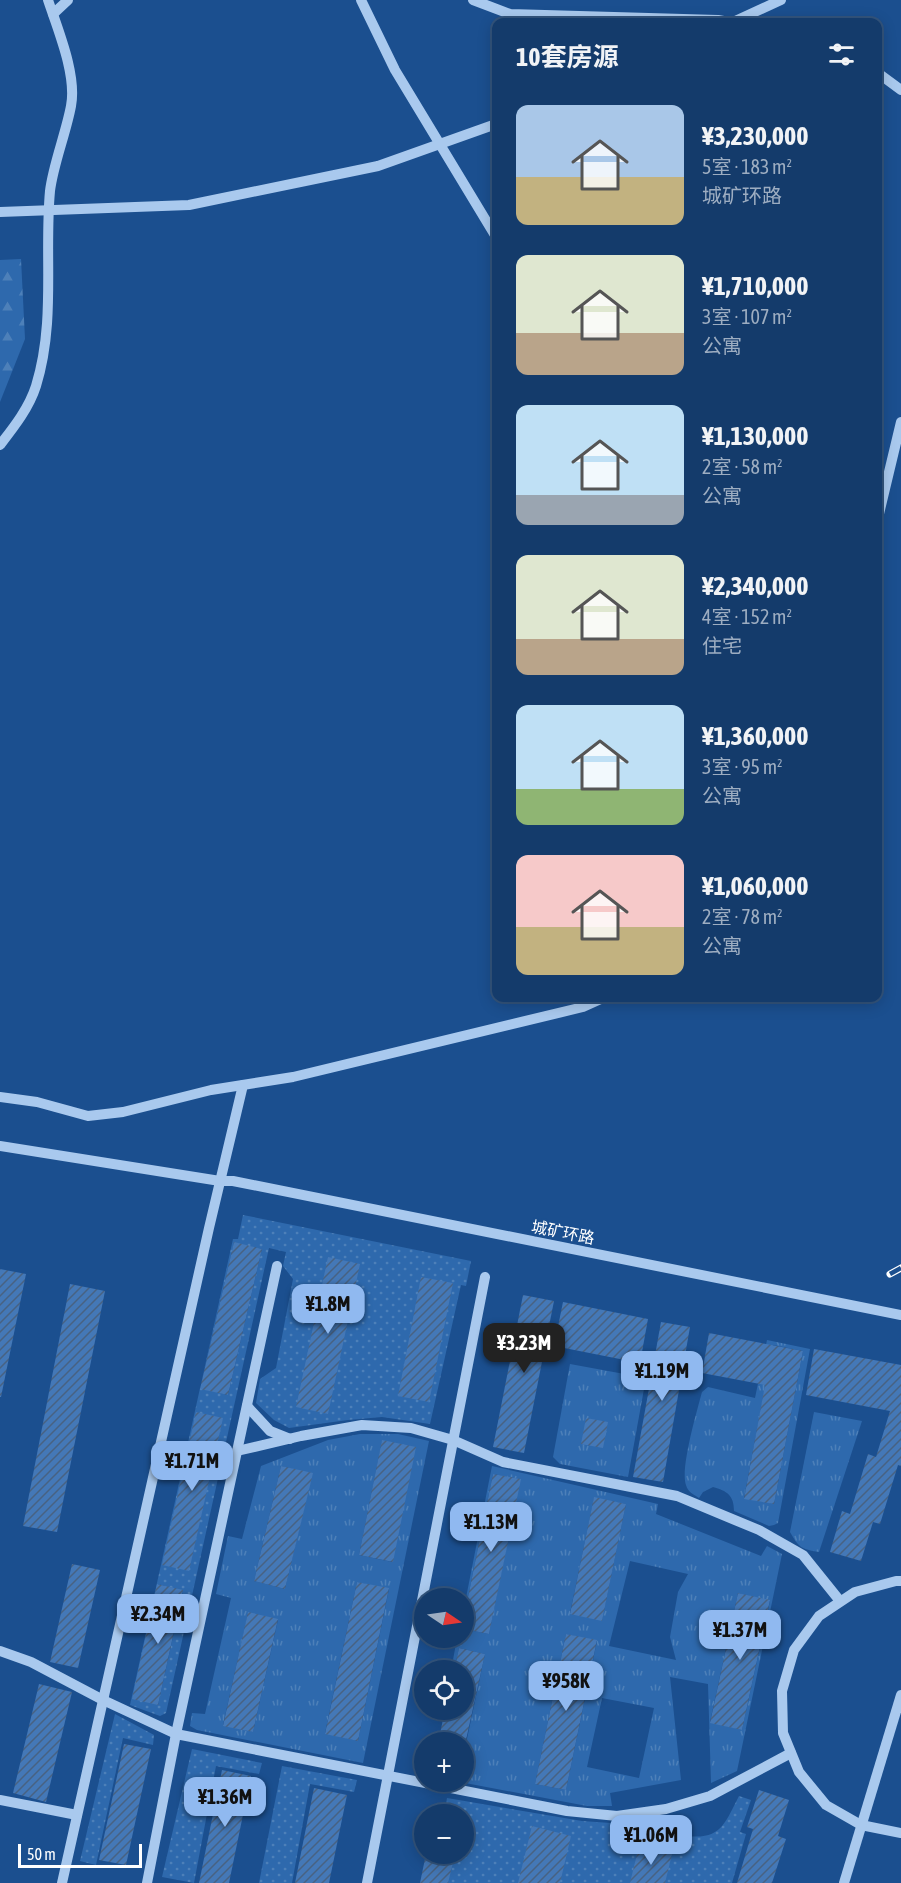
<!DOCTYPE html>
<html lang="zh">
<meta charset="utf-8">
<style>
body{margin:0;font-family:"Asap Condensed","Noto Sans SC",sans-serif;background:#1d4271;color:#f1f3f6;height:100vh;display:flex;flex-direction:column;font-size:22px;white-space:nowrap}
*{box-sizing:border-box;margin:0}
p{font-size:20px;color:#9dadc1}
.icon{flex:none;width:33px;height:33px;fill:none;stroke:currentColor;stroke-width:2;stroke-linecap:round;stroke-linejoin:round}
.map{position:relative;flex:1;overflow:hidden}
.details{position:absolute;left:492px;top:18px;width:390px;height:984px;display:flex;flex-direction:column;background:#143b6b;border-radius:12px;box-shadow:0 3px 15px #0003,0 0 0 2px #33557e}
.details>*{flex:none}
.needle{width:39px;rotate:103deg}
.controls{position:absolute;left:414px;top:1588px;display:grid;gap:12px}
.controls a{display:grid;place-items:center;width:60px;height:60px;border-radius:50%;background:#143b6b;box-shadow:0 3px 15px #0003,0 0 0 2px #33557e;font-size:30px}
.scale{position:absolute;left:18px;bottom:15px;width:124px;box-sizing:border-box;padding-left:6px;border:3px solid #fff;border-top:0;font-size:16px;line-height:21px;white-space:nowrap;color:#fff;-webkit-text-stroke:4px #1b4f8f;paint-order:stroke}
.price{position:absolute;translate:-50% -51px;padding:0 14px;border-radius:12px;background:#90b9f0;color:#111;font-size:20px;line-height:39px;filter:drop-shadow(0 2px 3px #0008)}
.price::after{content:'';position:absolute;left:50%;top:36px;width:18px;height:14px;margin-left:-9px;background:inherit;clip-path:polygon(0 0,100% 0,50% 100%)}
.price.on{background:#222;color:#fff}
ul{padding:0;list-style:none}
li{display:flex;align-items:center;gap:18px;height:150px;padding:0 24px}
li span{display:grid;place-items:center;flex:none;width:168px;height:120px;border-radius:12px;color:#555}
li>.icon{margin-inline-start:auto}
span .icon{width:72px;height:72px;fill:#fffc;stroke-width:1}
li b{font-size:26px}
h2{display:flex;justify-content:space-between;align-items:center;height:72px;padding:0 24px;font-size:26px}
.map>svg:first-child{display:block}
.grass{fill:url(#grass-dots);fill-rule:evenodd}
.forest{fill:url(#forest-firs)}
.park{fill:url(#park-tufts);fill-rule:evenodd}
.building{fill:url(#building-hatch)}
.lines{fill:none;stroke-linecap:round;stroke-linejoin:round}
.minor{stroke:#a9c9ee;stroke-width:10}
.rail-casing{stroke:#fff;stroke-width:7}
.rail{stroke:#1b4f8f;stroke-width:4.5;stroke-dasharray:14;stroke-linecap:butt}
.labels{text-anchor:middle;stroke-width:4.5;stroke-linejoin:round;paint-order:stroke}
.street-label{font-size:16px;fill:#fff;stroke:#1b4f8f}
</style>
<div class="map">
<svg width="901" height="1883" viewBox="0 0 901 1883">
<defs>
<pattern id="grass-dots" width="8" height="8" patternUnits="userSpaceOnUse" patternTransform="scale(1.5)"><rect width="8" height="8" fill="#2e69ad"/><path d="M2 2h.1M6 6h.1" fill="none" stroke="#4d80b9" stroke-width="1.8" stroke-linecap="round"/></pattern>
<pattern id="forest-firs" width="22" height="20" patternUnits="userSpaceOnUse" patternTransform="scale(1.5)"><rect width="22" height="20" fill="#2e69ad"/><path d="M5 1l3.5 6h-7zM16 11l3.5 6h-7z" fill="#4d80b9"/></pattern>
<pattern id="park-tufts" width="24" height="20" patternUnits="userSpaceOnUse" patternTransform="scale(1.5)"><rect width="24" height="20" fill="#2e69ad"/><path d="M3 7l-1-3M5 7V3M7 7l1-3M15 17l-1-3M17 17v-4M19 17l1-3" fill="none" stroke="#4d80b9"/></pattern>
<pattern id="building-hatch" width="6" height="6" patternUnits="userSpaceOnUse" patternTransform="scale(1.5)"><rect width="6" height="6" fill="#4478b7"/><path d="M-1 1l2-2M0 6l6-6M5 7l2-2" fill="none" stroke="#486282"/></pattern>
</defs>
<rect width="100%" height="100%" fill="#1b4f8f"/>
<g class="grass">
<path d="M 243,1215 L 471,1261 L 466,1286 L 461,1285 L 430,1424 L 382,1417 L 348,1420 L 289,1428 L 274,1420 L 256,1403 L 260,1379 L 276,1368 L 293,1279 L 283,1266 L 286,1252 L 269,1248 L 166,1713 L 160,1716 L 130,1705 L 233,1239 L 238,1239 ZM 234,1243 L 262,1249 L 228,1395 L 200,1388 ZM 158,1584 L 183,1591 L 158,1705 Z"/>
<polygon points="115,1714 154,1735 153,1745 123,1738 96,1865 80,1861"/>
<polygon points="192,1749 262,1763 259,1774 216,1766 194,1883 162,1877"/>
<polygon points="282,1766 357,1780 354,1792 310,1784 292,1883 259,1883"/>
<path d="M 739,1796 L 751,1800 L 740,1832 L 746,1834 L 732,1883 L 430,1883 L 436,1854 L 464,1854 L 464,1815 L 444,1815 L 447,1798 L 582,1821 L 625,1824 L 665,1820 C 670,1829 676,1835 687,1836 C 721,1840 725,1823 739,1796 Z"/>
</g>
<polygon class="forest" points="21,259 25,339 0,402 0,260"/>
<g class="park">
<path d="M 767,1340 L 810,1349 L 778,1523 L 774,1525 L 769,1526 L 734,1511 C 734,1495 727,1491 713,1487 L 703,1492 L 699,1498 C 693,1494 688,1492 686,1485 C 680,1469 697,1411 702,1392 L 708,1387 L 755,1398 ZM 773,1345 L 803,1351 L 774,1504 L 744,1498 Z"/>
<polygon points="570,1364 646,1378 628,1477 560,1464 553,1457"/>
<path d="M 814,1412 L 862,1421 L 819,1552 C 801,1549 799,1548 790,1532 Z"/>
<path d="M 360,1434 L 398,1434 L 429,1441 L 363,1763 L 197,1730 L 190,1726 L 192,1713 L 205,1714 L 231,1598 L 216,1594 L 228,1536 L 242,1539 L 261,1466 L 328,1440 ZM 382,1441 L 393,1562 L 392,1562 L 359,1555 ZM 281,1466 L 312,1474 L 285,1589 L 254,1581 ZM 357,1582 L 389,1589 L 358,1741 L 325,1733 ZM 248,1613 L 278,1620 L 253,1732 L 223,1725 Z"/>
<path d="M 492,1466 L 658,1504 L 656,1514 L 761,1556 L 767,1546 L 782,1554 L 737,1771 L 711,1783 L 708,1684 L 670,1677 L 681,1780 L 610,1793 L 612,1806 L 587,1806 L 460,1782 L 464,1782 L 464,1753 L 485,1654 L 459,1648 L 454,1671 L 451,1671 L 457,1638 L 464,1638 L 464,1629 L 489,1634 L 520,1479 L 493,1474 L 464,1617 L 464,1608 ZM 594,1498 L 626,1504 L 602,1620 L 570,1613 ZM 630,1561 L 688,1574 L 678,1592 L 670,1637 L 676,1660 L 609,1646 ZM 738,1593 L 770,1601 L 742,1730 L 710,1722 ZM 566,1634 L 597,1641 L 566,1790 L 535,1784 ZM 602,1698 L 654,1708 L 639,1778 L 587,1767 Z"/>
</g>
<g class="building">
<polygon points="234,1242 262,1249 228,1395 200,1389"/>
<polygon points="328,1257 360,1264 328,1414 296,1407"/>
<polygon points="0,1269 26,1274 1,1397 0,1397"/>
<polygon points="421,1277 453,1283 429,1402 398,1396"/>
<polygon points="70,1284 105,1291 57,1532 23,1526"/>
<polygon points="523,1295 554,1301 524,1453 493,1447"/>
<polygon points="563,1302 648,1319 640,1363 554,1346"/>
<polygon points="661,1322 690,1327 663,1482 633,1477"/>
<polygon points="709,1333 803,1351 774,1504 744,1499 765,1385 702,1373"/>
<polygon points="814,1349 901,1365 901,1466 898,1465 880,1524 873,1522 861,1561 830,1552 842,1511 850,1514 868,1454 876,1457 890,1411 806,1395"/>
<polygon points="196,1412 223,1418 189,1571 162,1565"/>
<polygon points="586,1418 608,1422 603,1448 581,1444"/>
<polygon points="382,1440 416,1447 393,1562 359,1555"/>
<polygon points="281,1466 313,1473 285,1589 254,1581"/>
<polygon points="493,1474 521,1479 489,1634 464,1629 464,1617"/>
<polygon points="594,1497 626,1504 602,1621 570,1614"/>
<polygon points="72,1564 100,1570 78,1668 50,1662"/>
<polygon points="357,1582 389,1588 358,1741 325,1734"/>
<polygon points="157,1584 183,1590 158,1705 132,1699"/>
<polygon points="738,1593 770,1600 742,1730 710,1723"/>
<polygon points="248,1612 278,1619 253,1732 223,1726"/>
<polygon points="566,1634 597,1640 566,1790 535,1784"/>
<polygon points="459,1648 485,1654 464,1749 464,1743 438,1743 445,1710 464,1710 464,1671 454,1671"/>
<polygon points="39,1684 72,1692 46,1802 13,1793"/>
<polygon points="124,1744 151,1749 126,1865 99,1860"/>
<polygon points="222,1770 251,1776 229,1883 199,1883"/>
<polygon points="314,1788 347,1795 329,1883 295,1883"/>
<polygon points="759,1790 789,1800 778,1836 786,1839 772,1883 737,1883 753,1829 747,1827"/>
<polygon points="438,1804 465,1811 464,1815 435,1815"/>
<polygon points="532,1826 571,1836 560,1883 518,1883"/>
<polygon points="639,1846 672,1854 665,1883 630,1883"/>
<polygon points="426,1854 455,1854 448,1883 420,1883"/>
</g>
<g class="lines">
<g class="minor">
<polyline points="361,0 395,70 496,237"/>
<polyline points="473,0 510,14 718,20 729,22"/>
<polyline points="53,14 68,0"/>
<polyline points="733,22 781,0"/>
<polyline points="878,73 901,90"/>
<polyline points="0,212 189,205 378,166 496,124"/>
<path d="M 0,445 C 14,427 29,408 36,386 C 56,321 44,256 50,191 C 53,165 66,133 71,106 C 77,75 58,30 48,0"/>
<polyline points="878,518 901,422"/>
<polyline points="0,1097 37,1102 88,1116 123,1112 211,1090 293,1077 583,1007 603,998"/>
<polyline points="0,1146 220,1181 233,1181 901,1315"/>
<polyline points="247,1406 270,1431 290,1439"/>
<polyline points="237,1451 301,1436 362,1425 411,1428 453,1440 503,1462 677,1496 759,1530 803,1555 840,1601"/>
<polyline points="901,1581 896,1581 855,1592 819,1616 794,1650 782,1691 783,1733 799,1772 826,1805 861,1825 901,1833"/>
<polyline points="0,1651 31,1662 103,1700 176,1734 567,1811 617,1816 666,1809 710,1796 791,1753"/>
<polyline points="0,1800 77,1815"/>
<polyline points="62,1883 209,1228 243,1085"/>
<polyline points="147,1883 176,1734 277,1266"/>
<polyline points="367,1883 485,1277"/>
<polyline points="844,1883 901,1695"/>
</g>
<defs>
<polyline id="rail" points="890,1274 901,1268"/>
</defs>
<use href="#rail" class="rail-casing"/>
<use href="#rail" class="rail"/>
</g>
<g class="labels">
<g class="street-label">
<text transform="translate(563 1232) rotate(11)" y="6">城矿环路</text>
</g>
</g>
</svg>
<div class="controls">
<a><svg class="needle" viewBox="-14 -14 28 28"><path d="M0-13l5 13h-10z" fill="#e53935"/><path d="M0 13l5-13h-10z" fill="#9dadc1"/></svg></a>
<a><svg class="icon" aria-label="locate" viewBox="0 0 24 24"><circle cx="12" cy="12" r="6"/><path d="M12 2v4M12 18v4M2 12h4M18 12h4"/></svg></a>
<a>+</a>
<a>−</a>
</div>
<div class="scale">50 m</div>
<b class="price" style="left:328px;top:1335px">¥1.8M</b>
<b class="price on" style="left:524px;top:1374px">¥3.23M</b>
<b class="price" style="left:662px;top:1402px">¥1.19M</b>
<b class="price" style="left:192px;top:1492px">¥1.71M</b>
<b class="price" style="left:491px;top:1553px">¥1.13M</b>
<b class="price" style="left:158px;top:1645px">¥2.34M</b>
<b class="price" style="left:740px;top:1661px">¥1.37M</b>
<b class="price" style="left:566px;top:1712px">¥958K</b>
<b class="price" style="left:225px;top:1828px">¥1.36M</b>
<b class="price" style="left:651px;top:1866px">¥1.06M</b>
<section class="details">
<h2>10套房源<svg class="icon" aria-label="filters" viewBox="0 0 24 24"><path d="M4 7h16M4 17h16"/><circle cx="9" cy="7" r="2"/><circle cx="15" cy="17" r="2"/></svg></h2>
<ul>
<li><span style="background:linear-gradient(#a9c7e8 60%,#c2b280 0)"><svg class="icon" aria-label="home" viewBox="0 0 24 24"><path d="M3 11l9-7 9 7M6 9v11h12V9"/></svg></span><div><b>¥3,230,000</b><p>5室 · 183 m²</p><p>城矿环路</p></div></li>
<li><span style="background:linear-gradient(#dfe7d0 65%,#b9a48a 0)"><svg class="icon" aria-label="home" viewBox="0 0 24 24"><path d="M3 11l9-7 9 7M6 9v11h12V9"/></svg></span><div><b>¥1,710,000</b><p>3室 · 107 m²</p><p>公寓</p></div></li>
<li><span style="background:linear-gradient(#bfe0f5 75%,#9aa5b1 0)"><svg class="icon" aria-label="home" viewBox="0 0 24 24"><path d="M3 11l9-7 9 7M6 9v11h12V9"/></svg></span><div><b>¥1,130,000</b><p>2室 · 58 m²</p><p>公寓</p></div></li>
<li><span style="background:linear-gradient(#dfe7d0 70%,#b9a48a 0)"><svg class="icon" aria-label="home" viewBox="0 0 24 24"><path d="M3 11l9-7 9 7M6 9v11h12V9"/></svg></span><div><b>¥2,340,000</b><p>4室 · 152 m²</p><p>住宅</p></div></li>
<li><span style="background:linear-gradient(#bfe0f5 70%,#8fb573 0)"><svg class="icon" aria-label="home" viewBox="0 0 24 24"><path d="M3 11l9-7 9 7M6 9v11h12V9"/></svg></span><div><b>¥1,360,000</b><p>3室 · 95 m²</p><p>公寓</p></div></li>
<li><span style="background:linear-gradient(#f6c9c9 60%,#c2b280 0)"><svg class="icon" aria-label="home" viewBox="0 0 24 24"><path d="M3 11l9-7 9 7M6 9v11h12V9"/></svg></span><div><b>¥1,060,000</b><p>2室 · 78 m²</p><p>公寓</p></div></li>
</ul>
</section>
</div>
